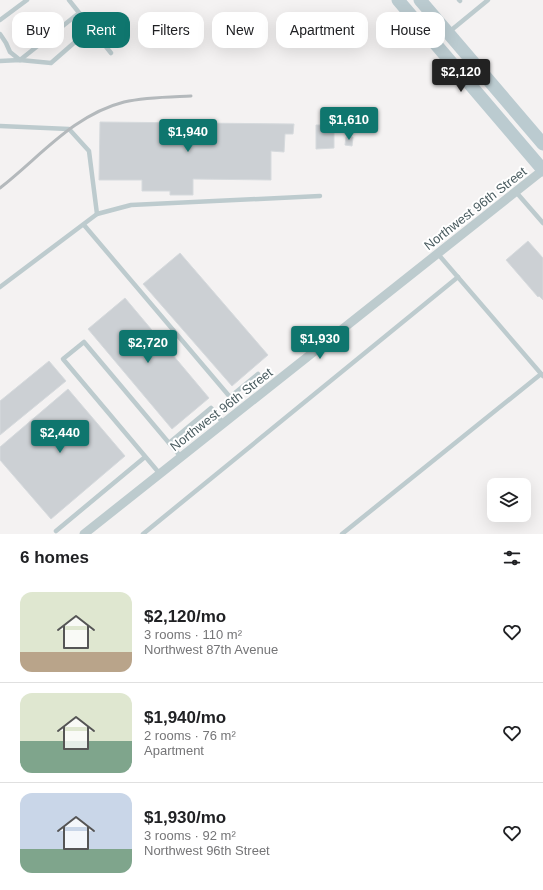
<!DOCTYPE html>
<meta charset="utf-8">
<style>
body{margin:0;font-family:Arial,sans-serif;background:#f2f2f2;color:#202124;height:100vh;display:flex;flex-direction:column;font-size:15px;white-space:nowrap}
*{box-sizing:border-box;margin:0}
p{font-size:13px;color:#757577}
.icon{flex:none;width:22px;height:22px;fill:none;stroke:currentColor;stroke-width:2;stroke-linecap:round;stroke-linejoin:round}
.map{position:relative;height:534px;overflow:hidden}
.drawer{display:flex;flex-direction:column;background:#fff;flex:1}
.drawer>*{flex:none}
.guide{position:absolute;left:12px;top:12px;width:519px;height:36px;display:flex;gap:8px}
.tools{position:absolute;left:487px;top:478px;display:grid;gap:8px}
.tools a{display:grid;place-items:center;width:44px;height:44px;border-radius:8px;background:#fff;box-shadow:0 4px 16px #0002;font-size:20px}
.price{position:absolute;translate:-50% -34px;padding:0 9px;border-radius:4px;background:#0f766e;color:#fff;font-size:13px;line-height:26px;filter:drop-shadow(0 1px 2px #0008)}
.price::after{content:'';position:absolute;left:50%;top:24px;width:12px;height:9px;margin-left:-6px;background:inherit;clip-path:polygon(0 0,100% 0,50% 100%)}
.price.current{background:#222;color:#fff}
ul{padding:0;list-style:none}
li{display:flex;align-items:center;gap:12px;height:100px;padding:0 20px}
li+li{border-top:1px solid #e0e0e0}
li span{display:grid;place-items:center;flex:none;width:112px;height:80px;border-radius:12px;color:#555}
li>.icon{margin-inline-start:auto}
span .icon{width:48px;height:48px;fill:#fffc;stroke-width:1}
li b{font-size:17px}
h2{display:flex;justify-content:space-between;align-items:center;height:48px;padding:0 20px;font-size:17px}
.tag{padding:0 14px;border-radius:12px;background:#fff;box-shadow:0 4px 16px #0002;font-size:14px;line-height:36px}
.tag.current{background:#0f766e;color:#fff}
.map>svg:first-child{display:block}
.building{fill:#ccd0d4;stroke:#d6dadd}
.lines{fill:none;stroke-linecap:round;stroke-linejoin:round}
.lane{stroke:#bdcbce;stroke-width:4.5}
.street{stroke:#bdcbce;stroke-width:9}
.secondary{stroke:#bbcbd0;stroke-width:13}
.rail{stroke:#b4b9bc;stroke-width:3}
.labels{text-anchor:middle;stroke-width:4;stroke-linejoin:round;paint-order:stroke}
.street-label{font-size:13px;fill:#495b5f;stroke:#fff}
</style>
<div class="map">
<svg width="543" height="534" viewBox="0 0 543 534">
<rect width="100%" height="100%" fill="#f4f2f2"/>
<g class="building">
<polygon points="100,122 294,124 293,134 285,134 284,152 271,151 271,180 193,179 193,195 170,195 170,191 142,191 142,180 99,180"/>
<polygon points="316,125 334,125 334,148 316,149"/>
<polygon points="346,137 353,137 352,146 345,145"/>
<polygon points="528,241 543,258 543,300 539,296 538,297 506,260"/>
<polygon points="180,253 268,355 232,386 143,284"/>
<polygon points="125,298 209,398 172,429 88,329"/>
<polygon points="49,361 66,381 0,435 0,401"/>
<polygon points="68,389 125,456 51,519 0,460 0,447"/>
</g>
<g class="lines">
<g class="lane">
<polyline points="69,0 111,53"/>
<polyline points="459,0 460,1"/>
<polyline points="0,20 27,0"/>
<polyline points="449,32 488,0"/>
<polyline points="0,34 6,43 10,52 20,60 79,13"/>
<polyline points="0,61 20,60 51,63 91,28"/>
<polyline points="0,126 69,129 89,151 97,214"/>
<polyline points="516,192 543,223"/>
<polyline points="84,225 230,397 258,374"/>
<polyline points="438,254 543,376"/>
<polyline points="0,287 97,214 131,205 320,196"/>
<polyline points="181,457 169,443 211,408 224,424"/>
<polyline points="160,474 63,359 84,342 169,443"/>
<polyline points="56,531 145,457"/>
<polyline points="143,534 458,277"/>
<polyline points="342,534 541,374"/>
</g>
<polyline class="street" points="84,534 543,170"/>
<g class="secondary">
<polyline points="398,0 543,170"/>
<polyline points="420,0 543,144"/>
</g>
<path class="rail" d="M 0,188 C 40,157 73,115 124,102 C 146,97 169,97 191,96"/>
</g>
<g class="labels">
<g class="street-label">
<text transform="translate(475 208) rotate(-38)" y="5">Northwest 96th Street</text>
<text transform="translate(221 409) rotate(-38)" y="5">Northwest 96th Street</text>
</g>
</g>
</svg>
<div class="tools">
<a><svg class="icon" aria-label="layers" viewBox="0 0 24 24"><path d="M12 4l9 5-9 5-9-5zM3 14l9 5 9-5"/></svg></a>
</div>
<b class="price current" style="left:461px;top:93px">$2,120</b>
<b class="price" style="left:349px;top:141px">$1,610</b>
<b class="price" style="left:188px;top:153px">$1,940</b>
<b class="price" style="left:320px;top:360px">$1,930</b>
<b class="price" style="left:148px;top:364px">$2,720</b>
<b class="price" style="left:60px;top:454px">$2,440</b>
<div class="guide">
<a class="tag">Buy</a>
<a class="tag current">Rent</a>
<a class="tag">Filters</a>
<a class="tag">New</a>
<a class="tag">Apartment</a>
<a class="tag">House</a>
</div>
</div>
<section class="drawer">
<h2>6 homes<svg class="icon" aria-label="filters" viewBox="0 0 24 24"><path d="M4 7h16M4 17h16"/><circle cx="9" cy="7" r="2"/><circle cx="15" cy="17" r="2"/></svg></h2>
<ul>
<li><span style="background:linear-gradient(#dfe7d0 75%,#b9a48a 0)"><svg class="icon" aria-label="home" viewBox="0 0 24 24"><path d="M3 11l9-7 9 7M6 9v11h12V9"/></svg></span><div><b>$2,120/mo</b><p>3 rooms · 110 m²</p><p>Northwest 87th Avenue</p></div><svg class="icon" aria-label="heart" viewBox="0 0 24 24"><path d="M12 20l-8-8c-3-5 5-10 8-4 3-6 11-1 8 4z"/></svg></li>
<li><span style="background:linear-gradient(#dfe7d0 60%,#7fa58c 0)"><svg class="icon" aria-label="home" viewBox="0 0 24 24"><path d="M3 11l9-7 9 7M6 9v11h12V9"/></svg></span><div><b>$1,940/mo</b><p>2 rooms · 76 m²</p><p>Apartment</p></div><svg class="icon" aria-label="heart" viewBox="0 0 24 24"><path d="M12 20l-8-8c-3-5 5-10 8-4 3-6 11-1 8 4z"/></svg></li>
<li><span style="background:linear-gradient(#c9d6e8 70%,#7fa58c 0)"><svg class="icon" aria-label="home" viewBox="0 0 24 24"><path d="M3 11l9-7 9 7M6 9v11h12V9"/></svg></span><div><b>$1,930/mo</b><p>3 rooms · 92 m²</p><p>Northwest 96th Street</p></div><svg class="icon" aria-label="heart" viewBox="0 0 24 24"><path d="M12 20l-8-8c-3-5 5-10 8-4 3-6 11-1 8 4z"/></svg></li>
</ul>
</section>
